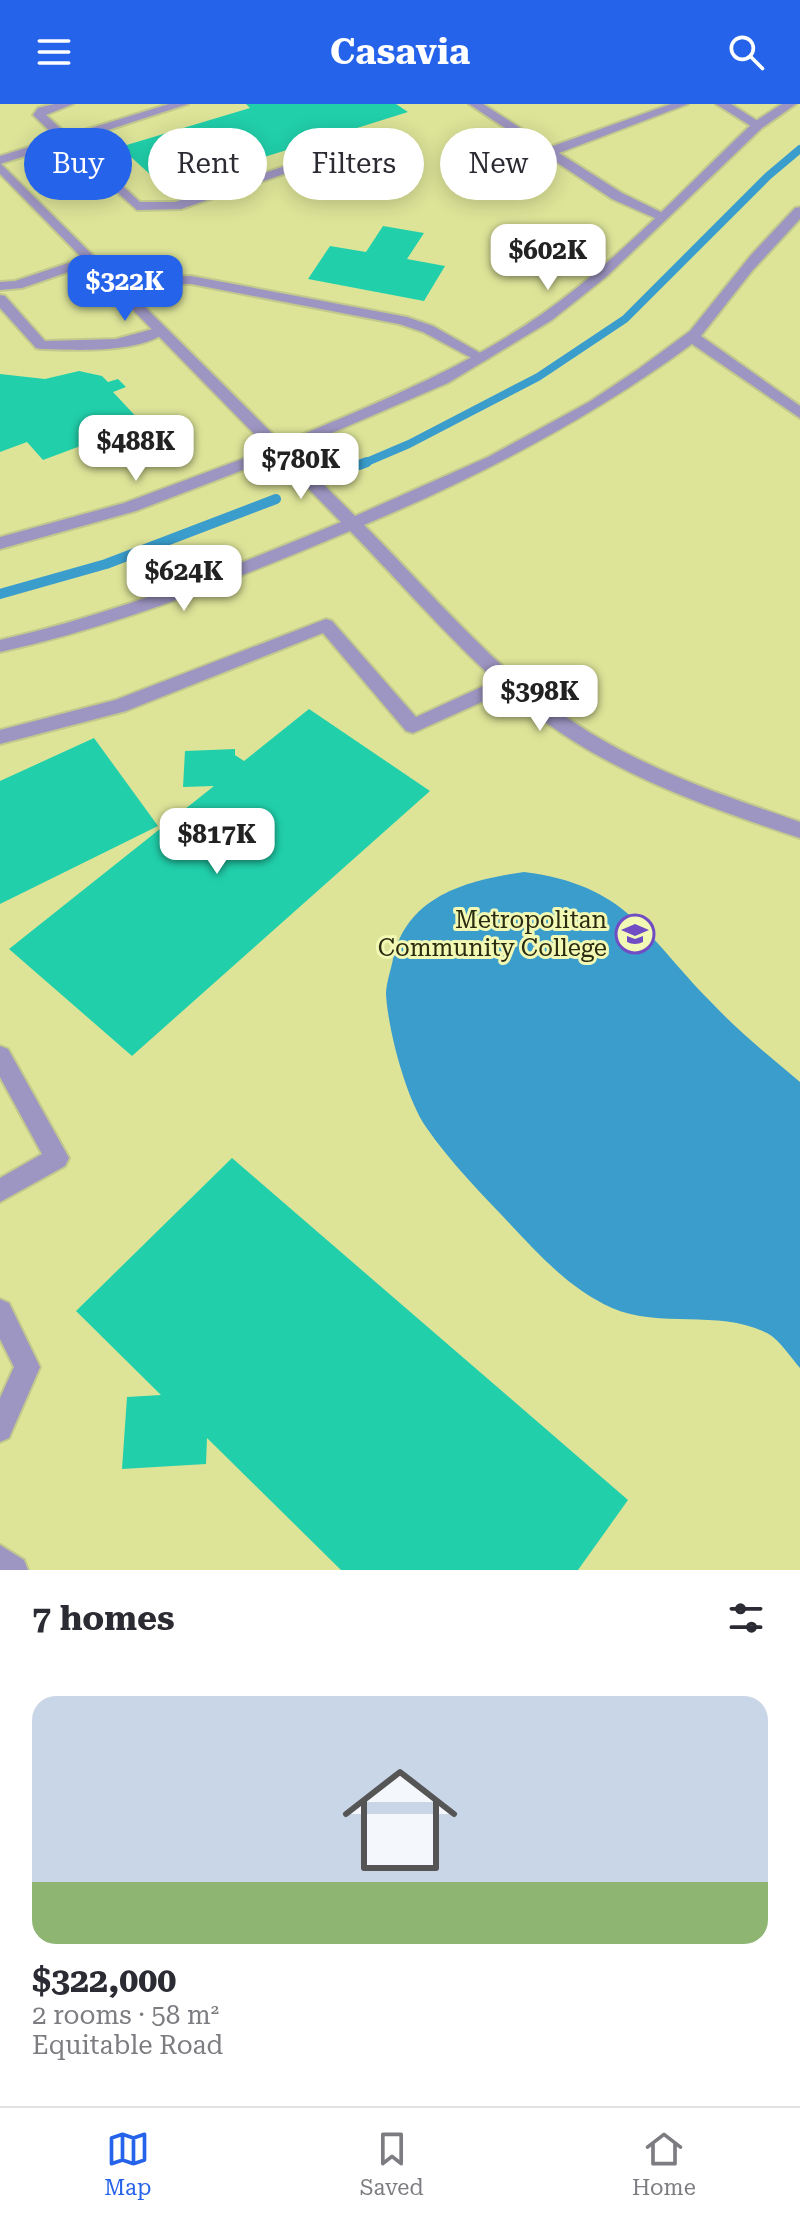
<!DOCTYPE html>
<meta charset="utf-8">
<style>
body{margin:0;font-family:"Roboto Serif",serif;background:#f7f7f7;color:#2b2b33;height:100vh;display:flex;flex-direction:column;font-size:30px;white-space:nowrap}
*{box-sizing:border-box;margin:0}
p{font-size:26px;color:#7c7c81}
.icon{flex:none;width:44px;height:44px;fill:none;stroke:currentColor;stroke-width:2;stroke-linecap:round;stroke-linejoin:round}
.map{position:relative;height:1466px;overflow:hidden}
.panel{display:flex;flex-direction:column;background:#fff;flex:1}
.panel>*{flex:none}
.banner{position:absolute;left:24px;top:24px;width:752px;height:72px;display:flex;gap:16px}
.price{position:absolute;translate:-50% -68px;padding:0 18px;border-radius:16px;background:#fff;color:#222;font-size:26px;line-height:52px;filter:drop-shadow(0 2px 4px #0008)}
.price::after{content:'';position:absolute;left:50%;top:48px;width:24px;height:18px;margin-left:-12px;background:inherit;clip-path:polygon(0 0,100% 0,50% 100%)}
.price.current{background:#2563eb;color:#fff}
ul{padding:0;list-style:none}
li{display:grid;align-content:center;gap:16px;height:424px;padding:0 32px}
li+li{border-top:2px solid #e1e1e2}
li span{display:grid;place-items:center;height:248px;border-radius:24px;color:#555}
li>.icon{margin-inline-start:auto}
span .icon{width:144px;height:144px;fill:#fffc;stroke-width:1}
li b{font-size:34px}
h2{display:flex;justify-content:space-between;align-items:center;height:96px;padding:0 32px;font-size:34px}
.tag{padding:0 28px;border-radius:36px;background:#fff;box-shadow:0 4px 20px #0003;font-size:28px;line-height:72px}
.tag.current{background:#2563eb;color:#fff}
header{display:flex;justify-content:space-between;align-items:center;height:104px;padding:0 32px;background:#2563eb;color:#fff;font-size:36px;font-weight:700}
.menu{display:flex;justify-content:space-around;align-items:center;height:112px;border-top:2px solid #e1e1e2;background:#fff;font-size:22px;color:#7c7c81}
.menu a{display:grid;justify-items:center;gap:4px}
.menu .current{color:#2563eb}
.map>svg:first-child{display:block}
.built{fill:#dde498}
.water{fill:#3a9dcc}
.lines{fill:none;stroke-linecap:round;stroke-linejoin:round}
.stream-far1{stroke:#3a9dcc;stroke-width:8}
.stream{stroke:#3a9dcc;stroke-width:10}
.building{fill:#21d0ab}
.lane-casing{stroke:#c3c98d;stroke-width:4}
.street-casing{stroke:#c3c98d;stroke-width:4}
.lane{fill:#9e96c2;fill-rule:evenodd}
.street{fill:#9e96c2;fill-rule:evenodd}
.labels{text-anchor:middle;stroke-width:6;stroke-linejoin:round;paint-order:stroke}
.poi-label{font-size:24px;fill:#2a2c11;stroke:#f2f9b4;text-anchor:end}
</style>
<header><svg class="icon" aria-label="menu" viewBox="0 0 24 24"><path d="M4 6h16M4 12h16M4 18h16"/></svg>Casavia<svg class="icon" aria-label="search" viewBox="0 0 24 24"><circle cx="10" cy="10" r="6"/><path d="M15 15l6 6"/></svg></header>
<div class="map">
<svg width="800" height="1466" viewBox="0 0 800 1466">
<rect width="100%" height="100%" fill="#e5eca8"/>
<rect class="built" x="0" y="0" width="800" height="1466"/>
<path class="water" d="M 524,768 C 626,781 644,829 709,896 C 737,926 769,952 800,978 L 800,1264 C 791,1254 780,1236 767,1229 C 720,1205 661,1225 612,1204 C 570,1185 540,1152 510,1120 C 481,1089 450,1058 426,1023 C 406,994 388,926 386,890 C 386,879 391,866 393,855 C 407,791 468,776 524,768 Z"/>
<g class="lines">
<polyline class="stream-far1" points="362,360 409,340 538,273 625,215 768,72 800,45"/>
<g class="stream">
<polyline points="359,361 367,358"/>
<polyline points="0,490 106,460 276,395"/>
</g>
</g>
<g class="building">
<polygon points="246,0 396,0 408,8 165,84 120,43 250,4"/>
<polygon points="383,122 424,129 407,155 445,162 424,197 308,175 330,142 366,148"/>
<polygon points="79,267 102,272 108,278 118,275 126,283 113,288 142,319 43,356 27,338 0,348 0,270 45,275"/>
<polygon points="309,605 430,687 132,952 9,845 214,682 183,683 185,647 235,645 235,651 244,657"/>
<polygon points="94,634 158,722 0,800 0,677"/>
<polygon points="232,1054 628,1396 578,1466 341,1466 207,1334 206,1360 122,1365 127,1293 161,1291 76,1207"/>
</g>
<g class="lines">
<defs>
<g id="lane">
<polygon points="54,0 73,0 46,11 68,31 169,0 188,0 74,37 140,98 175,98 362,37 372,40 181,105 137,106 63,40 0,60 0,52 57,34 33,11 38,4"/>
<polygon points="469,0 483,0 550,43 671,0 688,0 559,49 622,89 669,112 657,115 612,95"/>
<polygon points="716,0 731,0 764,21 754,24"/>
<polygon points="89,152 94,153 94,159 22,184 0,186 0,178 15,177"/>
<polygon points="191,172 407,213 433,222 489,254 482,258 477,257 423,228 399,220 191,180 178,180 126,197 119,193 172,173"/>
<path d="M 0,191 L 5,192 L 45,237 L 116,235 L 160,223 L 167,227 C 140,250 75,246 41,245 L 36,244 L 0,204 Z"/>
<polygon points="326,515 332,517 416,613 503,573 509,571 518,578 515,583 413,629 406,627 323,529 126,607 0,640 0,626 115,596"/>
<polygon points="0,942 8,945 69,1054 65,1062 0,1098 0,1074 42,1050 0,973"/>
<polygon points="0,1195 9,1199 40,1263 9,1334 0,1338 0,1294 14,1263 0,1235"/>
<polygon points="0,1441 24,1456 28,1466 0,1466"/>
</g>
<path id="street" d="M 782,0 L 796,0 L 762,24 L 606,173 L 552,216 L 448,279 L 290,347 L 355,412 L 488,353 L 589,298 L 637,266 L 690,227 L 751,151 L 795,104 L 800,103 L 800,115 L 752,167 L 701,232 L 800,302 L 800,314 L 692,240 C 590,315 480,372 364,421 C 430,487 494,565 572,617 C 641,664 722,691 800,718 L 800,734 C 718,707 633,677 561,629 C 486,579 414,492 350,427 C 236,475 121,521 0,548 L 0,536 C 118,509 230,464 341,418 L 277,353 L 136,407 L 0,445 L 0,433 L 124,399 L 269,345 L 0,70 L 0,59 L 282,339 C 372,301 462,266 542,210 C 619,156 685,83 754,18 Z"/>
</defs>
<use href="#lane" class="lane-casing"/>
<use href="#street" class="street-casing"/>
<use href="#lane" class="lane"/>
<use href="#street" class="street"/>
</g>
<defs>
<symbol id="university-ring" viewBox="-11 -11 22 22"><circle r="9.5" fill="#f2f9b4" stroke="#704cc5" stroke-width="1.5"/><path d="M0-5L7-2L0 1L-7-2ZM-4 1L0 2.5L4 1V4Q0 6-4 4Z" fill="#704cc5"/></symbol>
</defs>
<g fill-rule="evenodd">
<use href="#university-ring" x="613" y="808" width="44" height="44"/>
</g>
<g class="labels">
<g class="poi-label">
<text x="607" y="824">Metropolitan<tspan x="607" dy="28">Community College</tspan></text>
</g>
</g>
</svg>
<b class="price" style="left:548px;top:188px">$602K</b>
<b class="price current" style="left:125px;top:219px">$322K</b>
<b class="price" style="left:136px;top:379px">$488K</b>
<b class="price" style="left:301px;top:397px">$780K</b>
<b class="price" style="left:184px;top:509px">$624K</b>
<b class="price" style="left:540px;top:629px">$398K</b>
<b class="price" style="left:217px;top:772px">$817K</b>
<div class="banner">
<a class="tag current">Buy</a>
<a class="tag">Rent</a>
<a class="tag">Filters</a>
<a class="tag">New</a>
</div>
</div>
<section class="panel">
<h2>7 homes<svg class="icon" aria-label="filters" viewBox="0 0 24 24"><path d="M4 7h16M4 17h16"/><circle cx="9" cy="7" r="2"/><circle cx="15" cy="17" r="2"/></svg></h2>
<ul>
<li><span style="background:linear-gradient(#c9d6e8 75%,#8fb573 0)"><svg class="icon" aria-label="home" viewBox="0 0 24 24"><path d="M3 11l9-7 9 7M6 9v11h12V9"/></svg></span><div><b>$322,000</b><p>2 rooms · 58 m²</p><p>Equitable Road</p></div></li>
</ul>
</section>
<nav class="menu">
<a class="current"><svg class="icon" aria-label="map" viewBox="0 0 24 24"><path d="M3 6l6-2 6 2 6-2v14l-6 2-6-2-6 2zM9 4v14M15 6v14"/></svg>Map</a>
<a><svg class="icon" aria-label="saved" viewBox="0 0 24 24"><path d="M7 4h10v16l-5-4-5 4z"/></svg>Saved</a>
<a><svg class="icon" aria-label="home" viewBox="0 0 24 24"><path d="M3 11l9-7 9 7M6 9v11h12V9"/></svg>Home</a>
</nav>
